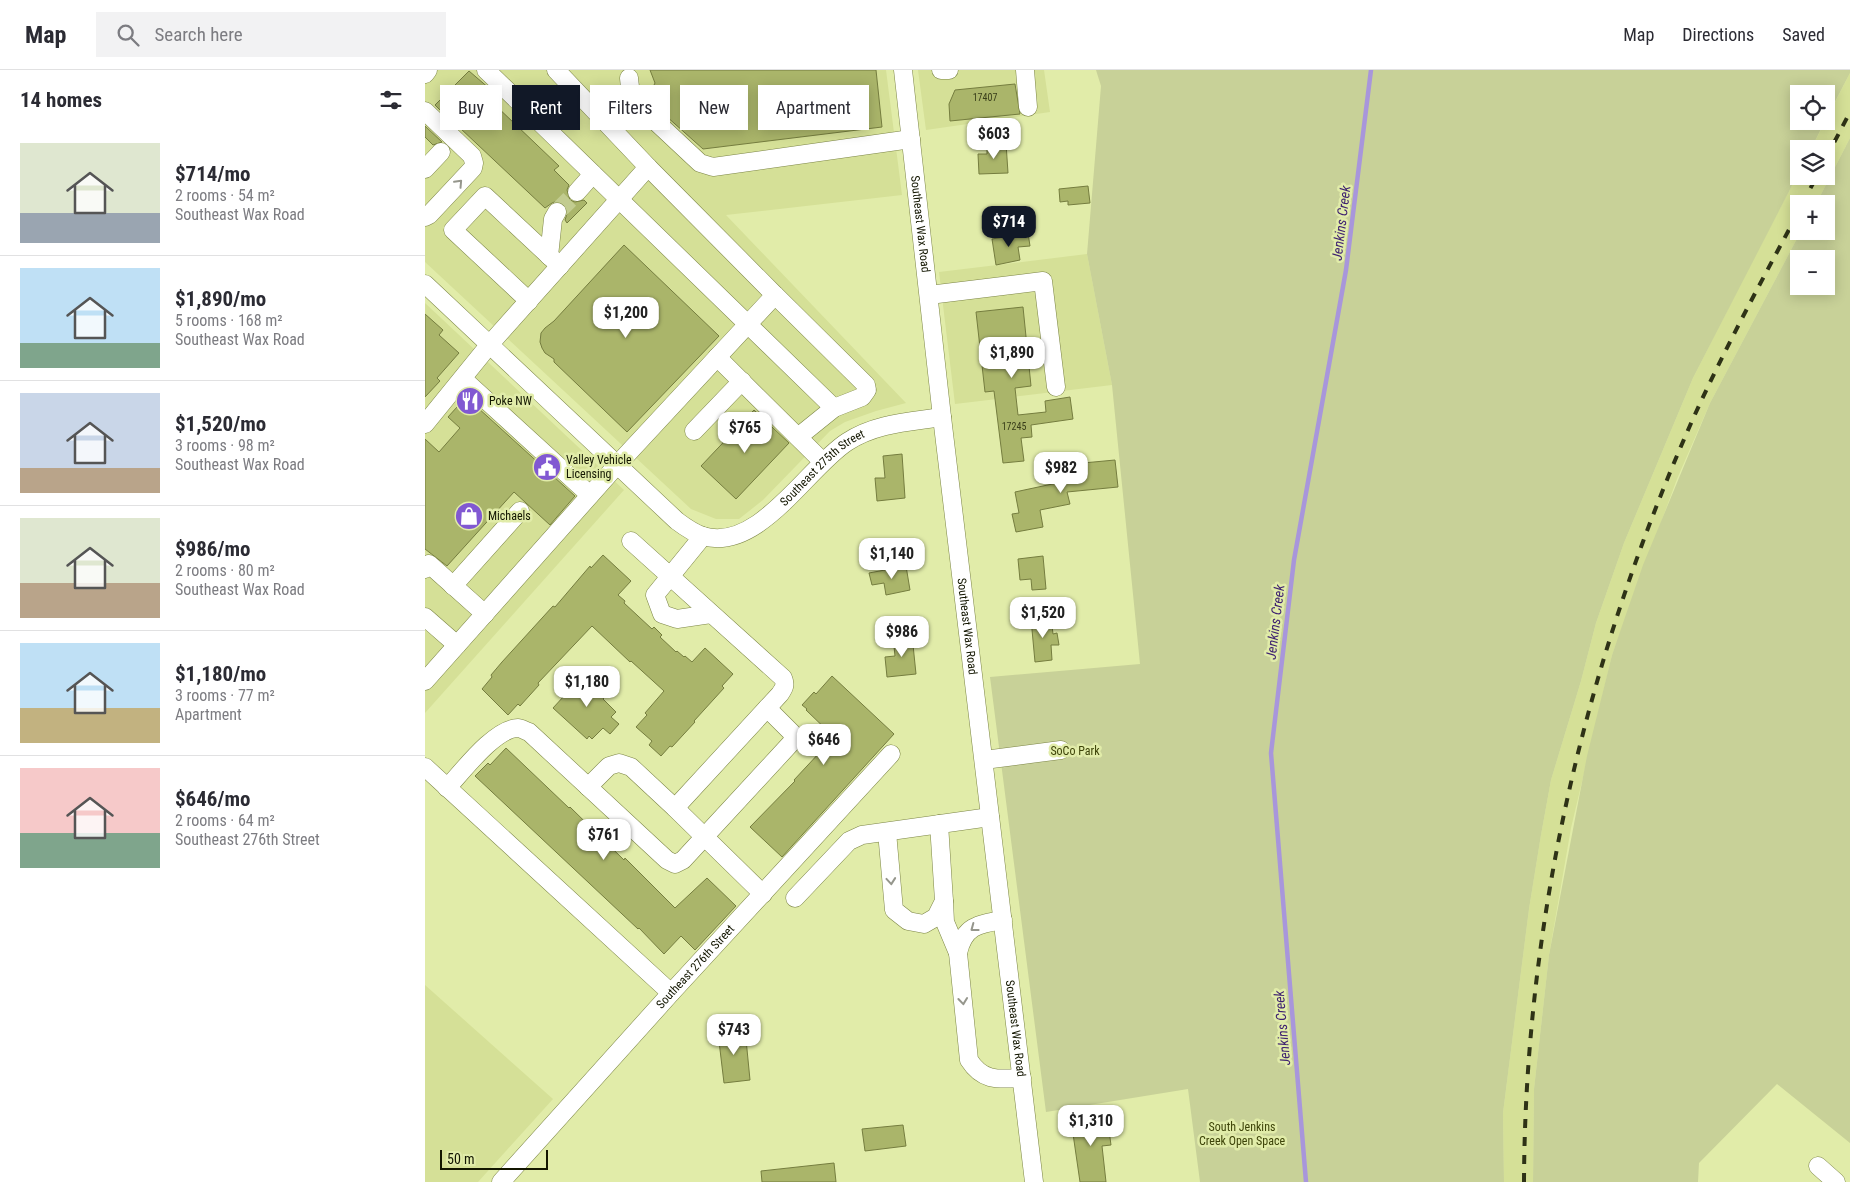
<!DOCTYPE html>
<meta charset="utf-8">
<style>
body{margin:0;font-family:"Roboto Condensed",sans-serif;background:#f2f2f3;color:#2b2b33;height:100vh;display:flex;flex-direction:column;font-size:19px;white-space:nowrap}
*{box-sizing:border-box;margin:0}
p{font-size:16px;color:#7c7c81}
.icon{flex:none;width:28px;height:28px;fill:none;stroke:currentColor;stroke-width:2;stroke-linecap:round;stroke-linejoin:round}
.map{position:relative;flex:1;overflow:hidden}
.panel{display:flex;flex-direction:column;background:#fff;width:425px}
.panel>*{flex:none}
.hud{position:absolute;left:15px;top:15px;width:475px;height:45px;display:flex;gap:10px}
.tools{position:absolute;left:1365px;top:15px;display:grid;gap:10px}
.tools a{display:grid;place-items:center;width:45px;height:45px;border-radius:0px;background:#fff;box-shadow:0 2px 12px #0003;font-size:25px}
.scale{position:absolute;left:15px;bottom:12px;width:108px;box-sizing:border-box;padding-left:5px;border:2px solid #131600;border-top:0;font-size:14px;line-height:18px;white-space:nowrap;color:#131600;-webkit-text-stroke:4px #e1eca9;paint-order:stroke}
.price{position:absolute;translate:-50% -42px;padding:0 11px;border-radius:10px;background:#fff;color:#222;font-size:16px;line-height:32px;filter:drop-shadow(0 1px 2px #0008)}
.price::after{content:'';position:absolute;left:50%;top:30px;width:15px;height:11px;margin-left:-8px;background:inherit;clip-path:polygon(0 0,100% 0,50% 100%)}
.price.on{background:#111827;color:#fff}
ul{padding:0;list-style:none}
li{display:flex;align-items:center;gap:15px;height:125px;padding:0 20px}
li+li{border-top:1px solid #e1e1e2}
li span{display:grid;place-items:center;flex:none;width:140px;height:100px;border-radius:0px;color:#555}
li>.icon{margin-inline-start:auto}
span .icon{width:60px;height:60px;fill:#fffc;stroke-width:1}
li b{font-size:21px}
h2{display:flex;justify-content:space-between;align-items:center;height:60px;padding:0 20px;font-size:21px}
.pill{padding:0 18px;border-radius:0px;background:#fff;box-shadow:0 2px 12px #0003;font-size:18px;line-height:45px}
.pill.on{background:#111827;color:#fff}
header{display:flex;align-items:center;gap:30px;box-sizing:border-box;height:70px;padding:0 25px;background:#fff;border-bottom:1px solid #e1e1e2}
header strong{font-size:24px}
nav{display:flex;gap:28px;margin-inline-start:auto;font-size:18px}
.search{width:350px;height:45px;background:#f2f2f3;display:flex;align-items:center;gap:12px;box-sizing:border-box;padding:0 18px;border-radius:0px;color:#7c7c81;font-size:19px}
main{display:flex;flex:1;min-height:0}
.map>svg:first-child{display:block}
.built{fill:#d5e097}
.green{fill:#c8d198;fill-rule:evenodd}
.lines{fill:none;stroke-linecap:round;stroke-linejoin:round}
.stream{stroke:#a896db;stroke-width:4.5}
.building{fill:#aab56a;stroke:#757d3f}
.minor-tunnel{stroke:#c2cc90;stroke-width:18;stroke-dasharray:18 9;stroke-linecap:butt}
.minor-casing{stroke:#7c8546;stroke-width:19}
.minor{stroke:#fff;stroke-width:18}
.rail{stroke:#2e3216;stroke-width:4;stroke-dasharray:9 9;stroke-linecap:butt}
.oneway{stroke:#95968c}
.labels{text-anchor:middle;stroke-width:5;stroke-linejoin:round;paint-order:stroke}
.number-label{font-size:10px;fill:#393e1a}
.street-label{font-size:12px;fill:#131600;stroke:#e1eca9}
.poi-label{font-size:12px;fill:#131600;stroke:#e1eca9;text-anchor:start}
.park-label{font-size:12px;fill:#3d4308;stroke:#e1eca9}
.water-label{font-size:14px;font-style:italic;fill:#3e2170;stroke:#e1eca9}
</style>
<header>
<strong>Map</strong>
<div class="search"><svg class="icon" aria-label="search" viewBox="0 0 24 24"><circle cx="10" cy="10" r="6"/><path d="M15 15l6 6"/></svg>Search here</div>
<nav><a>Map</a><a>Directions</a><a>Saved</a></nav>
</header>
<main>
<section class="panel">
<h2>14 homes<svg class="icon" aria-label="filters" viewBox="0 0 24 24"><path d="M4 7h16M4 17h16"/><circle cx="9" cy="7" r="2"/><circle cx="15" cy="17" r="2"/></svg></h2>
<ul>
<li><span style="background:linear-gradient(#dfe7d0 70%,#9aa5b1 0)"><svg class="icon" aria-label="home" viewBox="0 0 24 24"><path d="M3 11l9-7 9 7M6 9v11h12V9"/></svg></span><div><b>$714/mo</b><p>2 rooms · 54 m²</p><p>Southeast Wax Road</p></div></li>
<li><span style="background:linear-gradient(#bfe0f5 75%,#7fa58c 0)"><svg class="icon" aria-label="home" viewBox="0 0 24 24"><path d="M3 11l9-7 9 7M6 9v11h12V9"/></svg></span><div><b>$1,890/mo</b><p>5 rooms · 168 m²</p><p>Southeast Wax Road</p></div></li>
<li><span style="background:linear-gradient(#c9d6e8 75%,#b9a48a 0)"><svg class="icon" aria-label="home" viewBox="0 0 24 24"><path d="M3 11l9-7 9 7M6 9v11h12V9"/></svg></span><div><b>$1,520/mo</b><p>3 rooms · 98 m²</p><p>Southeast Wax Road</p></div></li>
<li><span style="background:linear-gradient(#dfe7d0 65%,#b9a48a 0)"><svg class="icon" aria-label="home" viewBox="0 0 24 24"><path d="M3 11l9-7 9 7M6 9v11h12V9"/></svg></span><div><b>$986/mo</b><p>2 rooms · 80 m²</p><p>Southeast Wax Road</p></div></li>
<li><span style="background:linear-gradient(#bfe0f5 65%,#c2b280 0)"><svg class="icon" aria-label="home" viewBox="0 0 24 24"><path d="M3 11l9-7 9 7M6 9v11h12V9"/></svg></span><div><b>$1,180/mo</b><p>3 rooms · 77 m²</p><p>Apartment</p></div></li>
<li><span style="background:linear-gradient(#f6c9c9 65%,#7fa58c 0)"><svg class="icon" aria-label="home" viewBox="0 0 24 24"><path d="M3 11l9-7 9 7M6 9v11h12V9"/></svg></span><div><b>$646/mo</b><p>2 rooms · 64 m²</p><p>Southeast 276th Street</p></div></li>
</ul>
</section>
<div class="map">
<svg width="1425" height="1112" viewBox="0 0 1425 1112">
<rect width="100%" height="100%" fill="#e1eca9"/>
<g class="built">
<polygon points="0,0 461,0 477,125 301,145 481,333 451,341 420,352 405,361 338,430 314,449 291,449 266,439 0,192"/>
<polygon points="493,0 619,0 625,42 501,60"/>
<polygon points="1425,3 1425,68 1391,134 1374,134 1374,161 1376,161 1285,333 1252,409 1187,585 1146,758 1124,885 1109,1019 1108,1112 1079,1112 1078,1043 1104,839 1116,765 1126,710 1156,611 1171,553 1199,473 1268,308 1328,190 1374,102 1374,106 1401,106 1401,79 1386,79"/>
<polygon points="662,184 687,315 530,334 514,202"/>
<polygon points="0,233 199,420 0,643"/>
<polygon points="0,915 128,1029 53,1112 0,1112"/>
</g>
<g class="green">
<polygon points="671,0 1425,0 1425,3 1401,49 1401,24 1374,24 1374,51 1400,51 1386,79 1374,79 1374,102 1268,308 1199,473 1171,553 1156,611 1126,710 1116,765 1104,839 1078,1043 1079,1112 775,1112 763,1019 621,1042 565,607 715,594 687,315 662,184 676,16"/>
<path d="M 1425,68 L 1425,1073 L 1352,1014 L 1274,1093 L 1273,1112 L 1108,1112 L 1109,1019 L 1124,885 L 1162,686 L 1187,585 L 1218,495 L 1285,333 L 1376,161 L 1401,161 L 1401,134 L 1391,134 ZM 1374,189 L 1401,189 L 1401,216 L 1374,216 Z"/>
</g>
<g class="lines">
<polyline class="stream" points="881,1112 846,683 869,490 921,200 946,0"/>
</g>
<g class="building">
<polygon points="225,0 451,0 457,57 278,79 222,29 230,13"/>
<polygon points="44,1 65,19 64,20 73,28 68,33 134,96 129,100 144,115 142,120 145,130 150,132 159,130 162,133 142,153 140,150 143,141 138,133 132,131 127,133 120,138 35,58 34,59 10,35"/>
<polygon points="590,14 595,44 525,51 524,34 530,20"/>
<polygon points="0,56 17,72 8,75 0,67"/>
<polygon points="581,73 583,103 554,104 553,84 562,84 562,74"/>
<polygon points="663,116 665,133 643,135 643,131 635,132 634,119"/>
<polygon points="603,163 605,176 593,177 595,190 571,195 567,169"/>
<polygon points="199,175 294,266 202,362 129,292 129,289 120,283 117,278 115,272 116,263 120,258 129,251"/>
<polygon points="598,237 606,316 590,318 593,345 621,342 620,331 645,327 648,349 606,355 607,367 596,368 599,391 578,393 569,321 560,322 551,242"/>
<polygon points="0,244 18,260 14,265 34,283 12,308 15,311 0,327"/>
<polygon points="41,327 150,426 125,455 89,422 22,496 0,479 0,369 14,382 35,358 23,347"/>
<polygon points="329,340 364,373 311,429 276,396"/>
<polygon points="477,384 480,428 452,431 450,408 460,408 458,386"/>
<polygon points="690,390 693,417 642,422 645,434 615,440 618,457 591,462 587,444 594,443 590,422 660,407 658,393"/>
<polygon points="178,485 206,511 193,525 200,531 199,533 227,559 229,557 237,565 235,567 251,582 252,581 259,587 260,586 267,592 280,578 308,604 297,616 299,618 269,651 270,652 247,677 245,676 236,686 224,675 227,671 211,657 222,645 220,643 239,621 206,591 205,592 167,556 113,613 114,615 95,636 93,634 83,645 57,619 67,607 66,605 77,592 128,536 130,537 165,496 166,498"/>
<polygon points="618,486 621,519 607,520 606,509 595,510 593,489"/>
<polygon points="481,496 485,520 461,525 459,513 447,515 444,503"/>
<polygon points="626,547 628,564 632,563 634,575 626,575 627,590 610,592 606,549"/>
<polygon points="487,565 491,604 462,607 460,587 470,586 468,567"/>
<polygon points="162,601 184,622 178,629 191,642 186,647 194,654 185,664 178,658 167,669 164,666 162,669 128,638"/>
<polygon points="407,606 469,664 357,787 325,757 370,711 369,710 409,667 381,640 382,639 377,635 389,622 391,624"/>
<polygon points="81,678 144,738 145,737 199,790 200,788 250,838 282,808 311,836 270,880 256,866 239,884 214,858 213,859 50,706 63,693 65,695"/>
<polygon points="320,959 325,1010 299,1013 293,963"/>
<polygon points="682,1046 686,1075 677,1076 681,1112 655,1112 646,1050"/>
<polygon points="478,1055 481,1076 440,1081 437,1059"/>
<polygon points="409,1093 411,1112 337,1112 336,1101"/>
</g>
<g class="lines">
<polyline class="minor-tunnel" points="132,142 152,122"/>
<defs>
<g id="minor">
<polyline points="61,0 409,338"/>
<path id="s1" d="M 478,0 L 517,347 L 609,1112"/>
<polyline points="516,0 524,0"/>
<polyline points="600,0 603,37"/>
<polyline points="0,4 3,0"/>
<path d="M 204,8 C 205,19 206,27 213,35 L 275,93 L 288,97 L 486,69"/>
<polyline points="0,41 47,86 49,93 48,98 4,145 0,147"/>
<polyline points="0,99 16,82"/>
<polyline points="152,122 168,104"/>
<polyline points="124,186 128,149 132,142"/>
<path id="s2" d="M 0,214 L 252,451 C 260,457 268,463 278,466 C 333,483 382,398 422,372 C 451,353 485,352 517,347"/>
<polyline points="350,225 441,315 442,320 437,327 409,338 373,367"/>
<polyline points="504,225 618,211 631,317"/>
<polyline points="104,231 28,160 60,126 135,196"/>
<polyline points="292,287 397,391"/>
<polyline points="38,309 165,425"/>
<polyline points="0,354 65,274 223,97 131,0"/>
<polyline points="269,361 317,311"/>
<polyline points="278,466 230,525 237,544 252,549 286,544"/>
<path d="M 206,471 L 358,608 C 361,615 359,618 355,624 L 250,738"/>
<polyline points="0,499 4,494 60,544"/>
<polyline points="28,516 95,441"/>
<polyline points="0,547 32,575"/>
<polyline points="0,611 192,395 350,225 223,97"/>
<polyline points="559,690 636,680"/>
<polyline points="0,697 246,923"/>
<polyline points="163,717 184,696 194,693 206,697 250,738 338,824"/>
<path d="M 22,718 C 37,702 70,658 93,658 C 96,658 100,661 104,662 L 242,790 L 250,794 L 258,790 L 366,673 L 369,668 L 367,663 L 342,638"/>
<polyline points="462,762 469,840 483,851 499,854 511,847 519,831 514,754"/>
<polyline points="370,828 424,771 437,765 565,747"/>
<path d="M 519,831 L 520,852 L 533,883 L 544,990 C 558,1012 574,1009 597,1008"/>
<path d="M 533,883 C 539,856 553,854 578,850"/>
<polyline points="1393,1096 1411,1112"/>
<path id="s3" d="M 76,1112 L 246,923 L 466,684"/>
</g>
</defs>
<use href="#minor" class="minor-casing"/>
<use href="#minor" class="minor"/>
<g class="rail">
<polyline points="1401,88 1425,42"/>
<polyline points="1377,134 1392,106"/>
<path d="M 1099,1112 C 1100,850 1161,590 1267,351 C 1299,280 1337,210 1374,141"/>
</g>
</g>
<defs><path id="oneway-chevron" d="M-2-3.5L2.5 0L-2 3.5" fill="none" stroke-width="1.6" stroke-linecap="round" stroke-linejoin="round" transform="scale(1.25)"/></defs>
<g class="oneway">
<use href="#oneway-chevron" transform="translate(34 113) rotate(-47)"/>
<use href="#oneway-chevron" transform="translate(466 811) rotate(85)"/>
<use href="#oneway-chevron" transform="translate(549 858) rotate(143)"/>
<use href="#oneway-chevron" transform="translate(538 931) rotate(84)"/>
</g>
<defs>
<symbol id="restaurant-disc" viewBox="-11 -11 22 22"><circle r="9.5" fill="#8158d2" stroke="#e1eca9"/><path d="M-5-6h1v4h1v-4h1v4h1v-4h1v5L-1.5 .5V6h-2V.5L-5-1ZM5-6V6H3V1.5H1.5Q1.5-4 5-6Z" fill="#fff"/></symbol>
<symbol id="civic-disc" viewBox="-11 -11 22 22"><circle r="9.5" fill="#8158d2" stroke="#e1eca9"/><path d="M-.6-6.5H3V-4.5H.6V-3L4-1V1h2V6H-6V1h2V-1L-.6-3ZM-1.2 2.5V6h2.4V2.5Z" fill="#fff"/></symbol>
<symbol id="shop-disc" viewBox="-11 -11 22 22"><circle r="9.5" fill="#8158d2" stroke="#e1eca9"/><path d="M-5-2.5h2.3a2.7 3.5 0 0 1 5.4 0H5L5.5 6h-11ZM-1.5-2.5h3a1.5 2.3 0 0 0-3 0Z" fill="#fff"/></symbol>
</defs>
<g fill-rule="evenodd">
<use href="#restaurant-disc" x="29" y="315" width="32" height="32"/>
<use href="#civic-disc" x="106" y="381" width="32" height="32"/>
<use href="#shop-disc" x="28" y="430" width="32" height="32"/>
</g>
<g class="labels">
<g class="number-label">
<text x="560" y="31">17407</text>
<text x="589" y="360">17245</text>
</g>
<g class="street-label">
<text dy="4" stroke="none"><textPath href="#s1" startOffset="155">Southeast Wax Road</textPath></text>
<text dy="4" stroke="none"><textPath href="#s2" startOffset="520">Southeast 275th Street</textPath></text>
<text dy="4" stroke="none"><textPath href="#s1" startOffset="560">Southeast Wax Road</textPath></text>
<text dy="4" stroke="none"><textPath href="#s3" startOffset="290">Southeast 276th Street</textPath></text>
<text dy="4" stroke="none"><textPath href="#s1" startOffset="965">Southeast Wax Road</textPath></text>
</g>
<g class="poi-label">
<text x="64" y="335">Poke NW</text>
<text x="141" y="394">Valley Vehicle<tspan x="141" dy="14">Licensing</tspan></text>
<text x="63" y="450">Michaels</text>
</g>
<g class="park-label">
<text x="650" y="685">SoCo Park</text>
<text x="817" y="1061">South Jenkins<tspan x="817" dy="14">Creek Open Space</tspan></text>
</g>
<g class="water-label">
<text transform="translate(916 153) rotate(-83)" y="5">Jenkins Creek</text>
<text transform="translate(850 552) rotate(-83)" y="5">Jenkins Creek</text>
<text transform="translate(857 958) rotate(-95)" y="5">Jenkins Creek</text>
</g>
</g>
</svg>
<div class="tools">
<a><svg class="icon" aria-label="locate" viewBox="0 0 24 24"><circle cx="12" cy="12" r="6"/><path d="M12 2v4M12 18v4M2 12h4M18 12h4"/></svg></a>
<a><svg class="icon" aria-label="layers" viewBox="0 0 24 24"><path d="M12 4l9 5-9 5-9-5zM3 14l9 5 9-5"/></svg></a>
<a>+</a>
<a>−</a>
</div>
<div class="scale">50 m</div>
<b class="price" style="left:569px;top:90px">$603</b>
<b class="price on" style="left:584px;top:178px">$714</b>
<b class="price" style="left:201px;top:269px">$1,200</b>
<b class="price" style="left:587px;top:309px">$1,890</b>
<b class="price" style="left:320px;top:384px">$765</b>
<b class="price" style="left:636px;top:424px">$982</b>
<b class="price" style="left:467px;top:510px">$1,140</b>
<b class="price" style="left:618px;top:569px">$1,520</b>
<b class="price" style="left:477px;top:588px">$986</b>
<b class="price" style="left:162px;top:638px">$1,180</b>
<b class="price" style="left:399px;top:696px">$646</b>
<b class="price" style="left:179px;top:791px">$761</b>
<b class="price" style="left:309px;top:986px">$743</b>
<b class="price" style="left:666px;top:1077px">$1,310</b>
<div class="hud">
<a class="pill">Buy</a>
<a class="pill on">Rent</a>
<a class="pill">Filters</a>
<a class="pill">New</a>
<a class="pill">Apartment</a>
</div>
</div>
</main>
